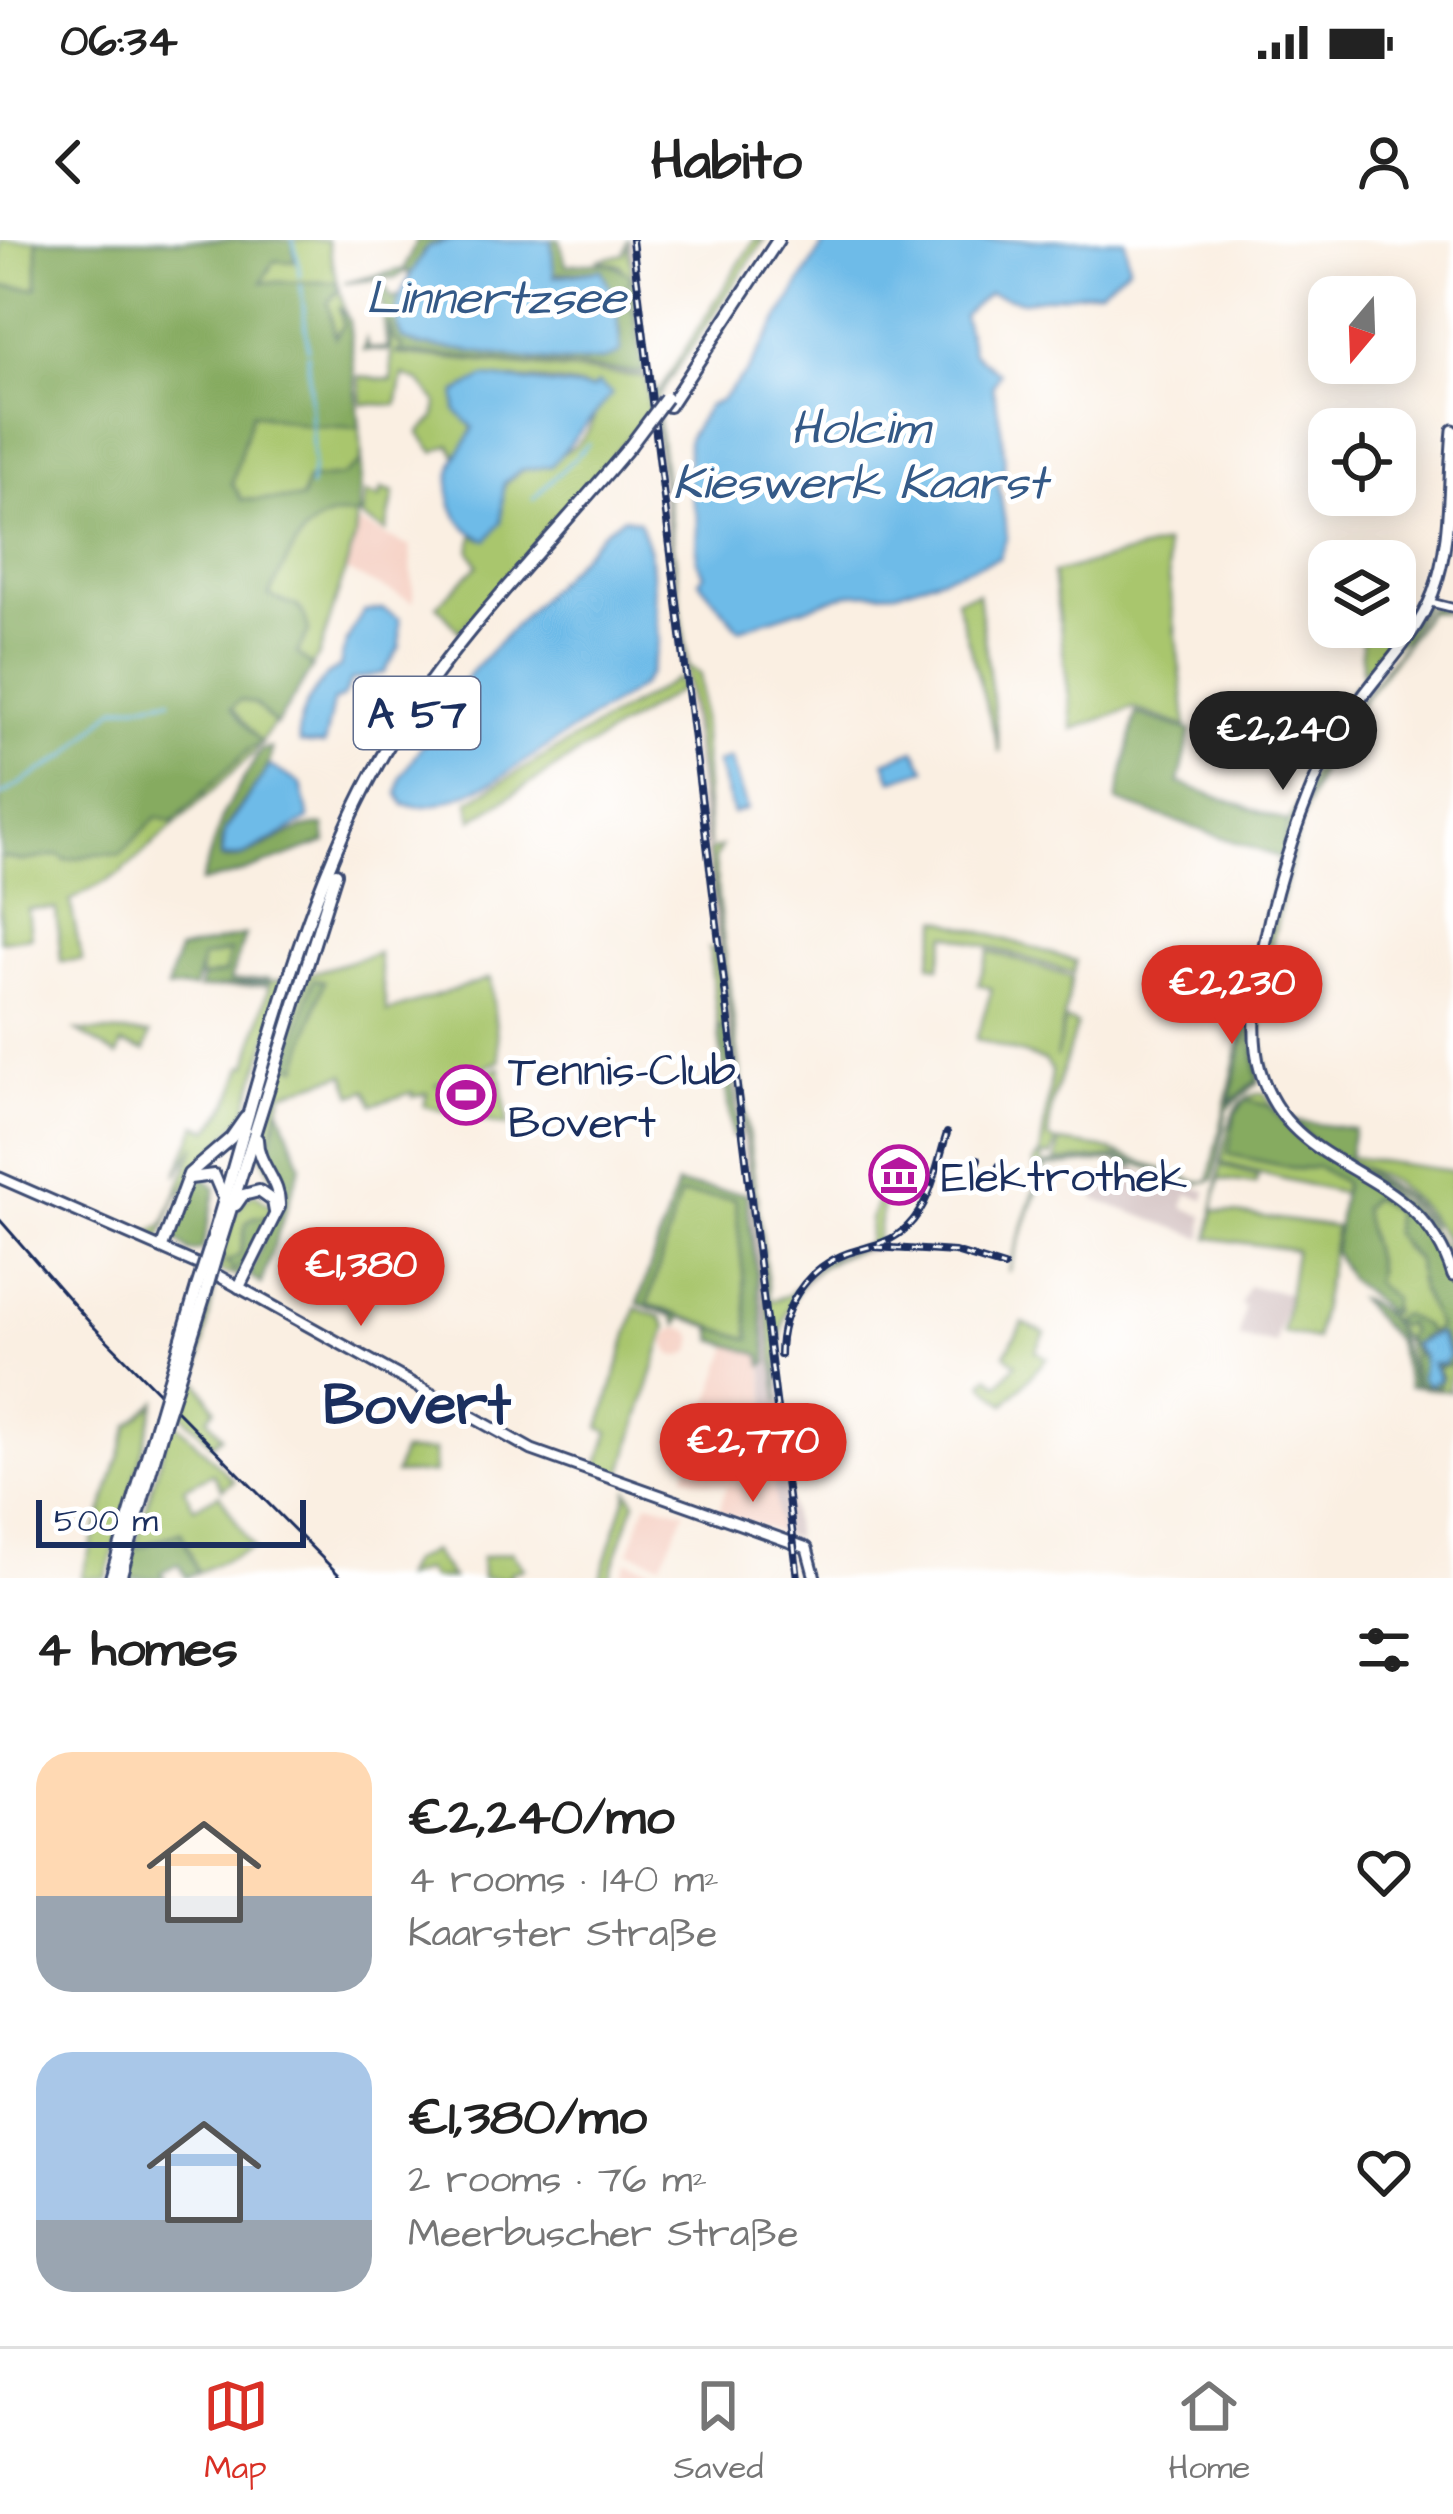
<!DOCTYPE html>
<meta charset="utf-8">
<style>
body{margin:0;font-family:"Architects Daughter",sans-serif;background:#f2f2f2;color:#222;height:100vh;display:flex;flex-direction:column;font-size:45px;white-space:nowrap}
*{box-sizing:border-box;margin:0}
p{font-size:39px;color:#767676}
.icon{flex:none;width:66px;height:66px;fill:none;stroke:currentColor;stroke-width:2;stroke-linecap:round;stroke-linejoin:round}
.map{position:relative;height:1338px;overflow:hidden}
.side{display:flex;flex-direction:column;background:#fff;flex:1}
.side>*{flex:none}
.needle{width:78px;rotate:199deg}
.fabs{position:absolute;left:1308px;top:36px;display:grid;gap:24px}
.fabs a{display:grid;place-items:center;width:108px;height:108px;border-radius:24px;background:#fff;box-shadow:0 6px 30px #0003;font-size:60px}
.scale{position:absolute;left:36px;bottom:30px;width:270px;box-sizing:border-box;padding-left:12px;border:6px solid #1b2f5e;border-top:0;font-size:33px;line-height:42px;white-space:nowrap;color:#1b2f5e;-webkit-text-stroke:9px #fff;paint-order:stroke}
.price{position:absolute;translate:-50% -102px;padding:0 27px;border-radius:42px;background:#d93025;color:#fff;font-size:39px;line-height:78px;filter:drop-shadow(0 3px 6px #0008)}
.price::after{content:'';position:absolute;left:50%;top:72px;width:36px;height:27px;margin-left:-18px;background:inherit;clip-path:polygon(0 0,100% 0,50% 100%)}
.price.current{background:#222;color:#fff}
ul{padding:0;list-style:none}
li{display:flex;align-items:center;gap:36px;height:300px;padding:0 36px}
li span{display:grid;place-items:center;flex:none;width:336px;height:240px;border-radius:36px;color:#555}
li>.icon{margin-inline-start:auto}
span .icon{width:144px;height:144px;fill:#fffc;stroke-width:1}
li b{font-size:51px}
h2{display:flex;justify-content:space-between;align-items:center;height:144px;padding:0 36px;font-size:51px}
.status{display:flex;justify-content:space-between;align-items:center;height:84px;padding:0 60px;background:#fff;direction:ltr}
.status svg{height:33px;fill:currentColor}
header{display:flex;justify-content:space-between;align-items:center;height:156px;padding:0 36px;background:#fff;font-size:54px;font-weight:800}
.tab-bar{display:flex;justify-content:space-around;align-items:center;height:168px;border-top:3px solid #e0e0e0;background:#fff;font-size:33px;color:#767676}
.tab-bar a{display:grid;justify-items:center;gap:6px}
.tab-bar .current{color:#d93025}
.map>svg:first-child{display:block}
.built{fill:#f6d1c5}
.industrial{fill:#d1bfbf}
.green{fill:#a9c66d;stroke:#627a66;stroke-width:3;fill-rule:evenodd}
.forest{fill:#86ab60;stroke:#506d5f;stroke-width:3}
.water{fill:#6ebbe8;stroke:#4475a3;stroke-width:3}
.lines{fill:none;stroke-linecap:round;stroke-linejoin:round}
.stream{stroke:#6ebbe8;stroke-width:3}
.minor-casing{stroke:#3c4c72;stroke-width:12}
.major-casing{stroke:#3c4c72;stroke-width:15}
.highway-casing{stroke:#3c4c72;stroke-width:16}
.minor{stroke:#fff;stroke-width:6}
.major{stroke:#fff;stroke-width:9}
.highway{stroke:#fff;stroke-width:10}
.tram{stroke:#1b2f5e;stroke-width:3}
.rail-casing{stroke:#1b2f5e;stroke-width:8}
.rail{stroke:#fff;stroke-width:3;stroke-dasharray:9;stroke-linecap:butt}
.highway-bridge-casing{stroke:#3c4c72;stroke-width:16;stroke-linecap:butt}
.highway-bridge{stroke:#fff;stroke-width:10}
.labels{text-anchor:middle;stroke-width:10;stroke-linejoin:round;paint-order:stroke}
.shield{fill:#fff;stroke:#5f6d8e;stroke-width:3}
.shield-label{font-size:42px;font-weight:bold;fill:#1b2f5e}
.poi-label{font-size:45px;fill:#1b2f5e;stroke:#fff;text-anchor:start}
.water-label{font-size:48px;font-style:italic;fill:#345987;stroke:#fff}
.district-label{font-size:57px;font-weight:bold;fill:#1b2f5e;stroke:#fff}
</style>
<div class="status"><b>06:34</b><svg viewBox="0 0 49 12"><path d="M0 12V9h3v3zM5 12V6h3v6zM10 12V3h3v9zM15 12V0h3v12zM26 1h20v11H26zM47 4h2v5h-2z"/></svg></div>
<header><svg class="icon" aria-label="back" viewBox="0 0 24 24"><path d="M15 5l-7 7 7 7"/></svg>Habito<svg class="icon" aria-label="person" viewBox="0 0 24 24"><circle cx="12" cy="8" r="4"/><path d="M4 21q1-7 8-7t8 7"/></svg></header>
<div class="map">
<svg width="1453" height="1338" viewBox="0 0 1453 1338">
<rect width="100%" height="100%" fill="#fff"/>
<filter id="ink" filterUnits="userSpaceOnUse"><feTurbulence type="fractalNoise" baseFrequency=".00833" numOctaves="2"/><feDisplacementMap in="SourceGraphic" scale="24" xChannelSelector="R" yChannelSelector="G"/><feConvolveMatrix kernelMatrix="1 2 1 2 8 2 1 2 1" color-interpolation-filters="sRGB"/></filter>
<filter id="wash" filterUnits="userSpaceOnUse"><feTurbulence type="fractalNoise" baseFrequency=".004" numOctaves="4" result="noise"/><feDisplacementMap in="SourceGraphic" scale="48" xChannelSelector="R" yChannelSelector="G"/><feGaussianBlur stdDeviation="2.7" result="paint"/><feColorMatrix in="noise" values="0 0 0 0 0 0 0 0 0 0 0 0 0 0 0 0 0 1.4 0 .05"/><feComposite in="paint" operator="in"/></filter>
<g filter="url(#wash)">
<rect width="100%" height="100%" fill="#faefe2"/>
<g class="built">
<polygon points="359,283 410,307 414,362 346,331"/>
<circle cx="680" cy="1102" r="14"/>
<polygon points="730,1104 761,1115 779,1293 719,1272 726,1246 684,1236"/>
<polygon points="647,1262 685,1271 661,1323 629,1312"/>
<polygon points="627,1321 675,1336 677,1338 619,1338"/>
</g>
<g class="industrial">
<polygon points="628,0 633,0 778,1155 781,1089 797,1050 815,1031 834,1018 880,1003 881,1010 849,1014 821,1029 799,1052 785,1082 781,1124 789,1197 783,1204 795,1299 778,1293 763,1125 768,1122"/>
<polygon points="1129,925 1170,944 1174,940 1207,951 1205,960 1188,954 1183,967 1204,976 1203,998 1094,959 1104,933 1123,940"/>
<polygon points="1248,1046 1288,1053 1276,1104 1239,1098 1244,1067 1240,1065"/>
</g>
<g class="green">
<polygon points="0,0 37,0 38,48 0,46"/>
<polygon points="185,0 327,0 350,91 362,211 355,298 319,415 254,513 121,633 70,661 82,720 61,721 56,669 28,669 31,697 0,701 0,617 22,621 307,262 307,240 302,259 242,260 232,243 252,172 315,185"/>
<polygon points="628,0 640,103 621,25 597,20 624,14"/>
<polygon points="754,0 764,0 656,160 688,426 700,434 709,607 650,137 657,154"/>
<path d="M 389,81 L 404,107 L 397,114 L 645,137 L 649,171 L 639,185 L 459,392 L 437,365 L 478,325 L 470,311 L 474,294 L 481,299 L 502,272 L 501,251 C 522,209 600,234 598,144 L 592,149 C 559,140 483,131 456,153 L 456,171 L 472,181 L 471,197 L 457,217 L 450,205 L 434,212 L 419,193 L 435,178 L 437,162 L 420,142 L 403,135 L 397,165 L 362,164 L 359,137 L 392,140 Z"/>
<polygon points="382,249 394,253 386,292 362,278 365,253 380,258"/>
<polygon points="1165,304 1187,487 1133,468 1073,489 1053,333"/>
<polygon points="978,353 1000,513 956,359"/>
<polygon points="1429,358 1404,399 1381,412 1362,434 1362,387 1402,391"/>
<path d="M 1433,366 L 1451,373 L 1428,371 C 1398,418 1360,459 1333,507 C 1307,554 1295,604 1283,655 C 1260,751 1231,871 1346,921 L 1351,917 L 1453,931 L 1448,1007 L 1453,1030 L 1444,997 L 1422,967 L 1393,942 L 1351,922 C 1380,943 1412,954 1432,987 C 1393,937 1326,928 1287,879 C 1271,857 1259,830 1257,803 C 1251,734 1295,573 1328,511 C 1356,460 1397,418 1428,369 Z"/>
<polygon points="678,438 681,449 472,580 469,561"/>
<path d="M 1356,442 L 1354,464 L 1299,570 L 1256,749 L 1259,842 L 1227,869 L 1214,939 L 1197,944 L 1117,917 L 1056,922 L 1060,902 L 1103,908 L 1197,942 L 1209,941 L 1286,588 ZM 1248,776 L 1257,840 L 1229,862 L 1229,861 Z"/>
<path d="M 721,607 L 715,619 L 718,657 L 770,1061 L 789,1055 L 824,1020 L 868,1004 L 870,979 L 888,934 L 876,1005 C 785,1026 776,1078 779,1162 L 709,611 Z"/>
<polygon points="939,679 1076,721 1073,733 947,694 939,727 930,724"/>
<polygon points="709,708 716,709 726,791 718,786"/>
<polygon points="231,711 225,733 200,738 202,718"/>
<polygon points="989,711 1072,737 1056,818 1065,780 1077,784 1052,863 1048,898 1057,902 1052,916 1043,916 1042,928 1048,924 1114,920 1134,925 1135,928 1113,921 1046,927 1008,1032 1037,942 1034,922 1040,915 1052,831 1045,821 976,799 992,749 978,744"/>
<polygon points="378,713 387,772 490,738 500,821 435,845 500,828 508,886 424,866 427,853 413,857 413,852 373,865 367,850 353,855 345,834 282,853 270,907 286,939 282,953 261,915 260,898 308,734"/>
<path d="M 286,739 L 245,873 L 176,958 L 160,998 L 146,994 L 164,984 L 196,905 L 176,936 L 197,885 L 209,890 C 227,871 235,851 243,826 L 248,825 L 270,741 Z"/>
<polygon points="77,791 150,794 145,811 122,804 118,816"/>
<path d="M 1264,853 C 1278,874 1292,894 1313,909 C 1371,951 1453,970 1453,1058 L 1442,1019 L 1407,968 L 1315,912 L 1270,866 L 1246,860 L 1235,874 L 1229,914 L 1298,929 L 1319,927 L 1344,943 L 1344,954 L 1221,923 C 1228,894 1228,856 1264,853 Z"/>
<polygon points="1221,925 1258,936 1255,944 1220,939 1213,970 1336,987 1316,1099 1283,1093 1295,1010 1209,998"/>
<path d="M 254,953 L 272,967 L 267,984 L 254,977 L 246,983 L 240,1015 L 226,1022 L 232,1030 L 249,1018 L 238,1037 L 219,1031 C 227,1005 229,968 254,953 Z"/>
<polygon points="680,954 735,959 750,1100 648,1064"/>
<path d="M 1373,957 L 1394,972 C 1396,994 1396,1005 1417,1020 L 1420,1049 L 1439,1087 L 1428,1094 L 1426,1087 L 1406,1082 L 1422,1147 L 1439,1147 L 1442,1138 L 1437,1128 L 1453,1124 L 1448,1149 L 1453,1151 L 1421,1148 L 1416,1146 L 1405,1102 L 1383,1071 L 1393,1071 L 1375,1043 L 1377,1030 L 1362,969 Z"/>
<polygon points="216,1040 197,1139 215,1168 208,1178 222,1196 212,1204 176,1168"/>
<polygon points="636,1068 661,1077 667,1087 621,1237 597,1229 609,1192 600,1188"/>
<polygon points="1023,1083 1045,1093 1036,1111 1047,1118 1005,1164 983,1143 989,1136 999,1144 1016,1124 1005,1114"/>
<polygon points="156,1162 106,1338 81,1338 129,1185"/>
<polygon points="172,1178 234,1241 222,1249 213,1233 184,1248 194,1268 219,1254 253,1308 198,1332 181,1292 134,1309"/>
<polygon points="434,1211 434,1233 395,1234 402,1212"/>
<polygon points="628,1250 635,1262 609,1338 600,1338"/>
<polygon points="432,1311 452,1338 431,1338 425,1330 402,1338 410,1322"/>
<polygon points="511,1312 524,1328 510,1333 511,1338 482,1338 481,1318"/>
</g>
<g class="forest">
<path d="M 37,0 L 293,0 L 295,22 L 274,21 L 262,42 L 336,42 L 339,50 L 328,62 L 335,97 L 343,86 L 339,66 L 349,81 L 360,188 L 305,185 L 252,173 L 232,243 L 242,260 L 302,259 L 307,240 L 342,236 L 360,223 L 362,211 L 359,276 C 303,266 292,316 269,355 C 291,369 302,355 309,392 L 297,413 L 313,427 L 276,485 L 254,463 L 240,460 L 232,468 L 262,504 L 251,508 L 172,582 L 157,577 L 120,615 C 99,610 86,618 65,620 L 59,615 L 23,621 L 0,617 L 0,46 L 37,48 Z"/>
<path d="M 417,0 L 452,0 L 423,11 L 418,30 L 409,37 L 408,30 L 396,38 L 380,38 L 392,59 L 399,56 L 398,89 L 418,105 L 584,122 L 621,97 L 615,59 L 601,30 L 550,34 L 551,0 L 560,0 L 566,25 C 596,21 612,21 630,35 L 625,57 L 635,75 L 644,133 L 397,112 L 403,107 L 394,100 L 389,81 L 390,111 L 363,110 L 366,100 L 368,109 L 387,108 L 379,39 L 344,43 L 404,29 Z"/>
<polygon points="1136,473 1191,491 1179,543 1288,582 1281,618 1117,561"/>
<path d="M 271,508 C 274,546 214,574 221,618 C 248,627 288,582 324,586 L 326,602 C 283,616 246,635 201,642 L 224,572 L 261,510 Z"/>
<polygon points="245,695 230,741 270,739 215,748 270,741 268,745 199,749 202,738 225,733 230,711 202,718 195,748 167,749 178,711"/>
<polygon points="313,739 324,741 298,827 289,825"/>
<polygon points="1249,774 1257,840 1230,863"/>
<polygon points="718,786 726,791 739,896 732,897"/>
<polygon points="1246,860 1270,866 1303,903 1377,946 1407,968 1432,999 1453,1058 1453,1124 1437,1128 1431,1124 1444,1124 1449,1112 1441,1095 1432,1093 1438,1086 1420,1049 1417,1020 1393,993 1394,972 1373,957 1362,968 1377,1030 1375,1043 1393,1058 1390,1074 1349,1039 1334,1012 1344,943 1319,927 1298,929 1228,914 1235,874"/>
<polygon points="279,866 301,925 261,1044 250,1036 286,939 270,907"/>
<polygon points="1294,881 1354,889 1348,921 1321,908"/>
<polygon points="205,938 216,949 202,1010 190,1012 171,995 186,952"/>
<polygon points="677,945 746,953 768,1122 763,1125 761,1115 714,1100 712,1086 684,1078 750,1099 735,959 680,955 648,1064 682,1076 678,1085 673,1076 638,1063"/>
<polygon points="254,977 265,977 267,984 249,1018 234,1032 226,1022 240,1015 246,983"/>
<path d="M 1359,1059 C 1399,1072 1402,1114 1415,1147 L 1409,1147 L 1396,1101 Z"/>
<polygon points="1403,1074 1426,1087 1428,1094 1414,1103 1417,1113 1442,1137 1439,1147 1417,1144 1411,1121 1416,1114 1405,1097 1410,1093 1407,1083 1399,1086 1392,1080"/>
<polygon points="181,1292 198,1332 186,1337 179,1324 161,1332 164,1338 126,1338 134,1309"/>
</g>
<g class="water">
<path d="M 452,0 L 551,0 L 554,37 L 601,30 L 615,58 L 621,111 C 595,138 459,106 418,105 L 402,98 C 386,62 412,36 427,7 Z"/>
<path d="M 826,0 L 1125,0 L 1129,26 L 1100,50 L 1023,61 L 988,53 L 963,75 L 973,113 L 999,133 L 992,147 C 998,165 1006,211 1004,230 L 997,235 L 1007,296 L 999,318 L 896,352 L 848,354 L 739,389 L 699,341 L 704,334 L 697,321 L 698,279 L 688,244 L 688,199 L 708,166 L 720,161 L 747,132 Z"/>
<path d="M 485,137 L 592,149 L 598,144 L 612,154 L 551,226 L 520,230 L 504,243 L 501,283 L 487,300 C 452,286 442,254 455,220 C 460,207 470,201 473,187 L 456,171 L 456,153 Z"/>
<path d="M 624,277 L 639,281 L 650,311 L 659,400 L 650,433 L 641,446 L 493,542 C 464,553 437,572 404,565 L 398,554 L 401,537 L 470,433 L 606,289 Z"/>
<path d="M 383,369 L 400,379 L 400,406 L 384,433 L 351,440 L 343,457 L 333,462 L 324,505 L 300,503 C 292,480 319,436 340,427 C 342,409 353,387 364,371 Z"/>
<polygon points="915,510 926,529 892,540 885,521"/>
<polygon points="730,518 747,569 733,574 717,523"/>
<polygon points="270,526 301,544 309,579 242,616 222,617 225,591"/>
<polygon points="1438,1093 1449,1115 1444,1124 1431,1123 1440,1139 1429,1144 1421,1139 1423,1116 1413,1105"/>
</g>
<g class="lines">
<g class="stream">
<polyline points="293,0 299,24"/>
<polyline points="299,27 300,37"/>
<polyline points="301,45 308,109"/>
<polyline points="308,114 313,220"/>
<polyline points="310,247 313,224"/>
<polyline points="533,259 589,203"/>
<polyline points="0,556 68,515 115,468 171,459"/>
</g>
</g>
</g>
<g filter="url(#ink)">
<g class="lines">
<defs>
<polyline id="minor" points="1429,362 1453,368"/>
<g id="major">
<path d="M 1453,190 C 1448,243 1452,303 1433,353 C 1414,402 1372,438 1345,481 C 1300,551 1236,750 1260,830 C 1291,940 1418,920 1453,1036"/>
<polyline points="0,938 197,1024 532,1210 807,1308 815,1338"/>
</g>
<g id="highway">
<polyline points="669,166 778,0"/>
<polyline points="190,938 214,935 222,954"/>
<polyline points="236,965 243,955 259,951 273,961 275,972"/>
<polyline points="162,1007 189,934 231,898 245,878"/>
<path d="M 209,1010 C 262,839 300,650 394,496 C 459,390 551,302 630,206"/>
<polyline points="217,1013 336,633"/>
<path d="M 239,1047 L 279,967 C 281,941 257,925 257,899"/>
<polyline points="169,1142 197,1047"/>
<polyline points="176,1147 206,1051"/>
<polyline points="111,1338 159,1176"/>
<polyline points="120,1338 165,1181"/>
</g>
</defs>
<use href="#minor" class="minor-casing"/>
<use href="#major" class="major-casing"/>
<use href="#highway" class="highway-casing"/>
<use href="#minor" class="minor"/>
<use href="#major" class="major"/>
<use href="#highway" class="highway"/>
<polyline class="tram" points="0,980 91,1084 342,1338"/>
<defs>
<g id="rail">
<polyline points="632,0 798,1338"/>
<polyline points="975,927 978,919"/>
<polyline points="996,933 999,926"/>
<polyline points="875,1007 955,1012 1004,1027"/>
<path d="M 780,1115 C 780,1070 804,1029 848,1013 C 869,1006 890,1004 907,987 C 931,964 937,924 947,893"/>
</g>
</defs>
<use href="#rail" class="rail-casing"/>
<use href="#rail" class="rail"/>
<defs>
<g id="highway-bridge">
<polyline points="630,206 666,158"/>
<polyline points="197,1047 209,1010"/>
<polyline points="206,1051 217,1013"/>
<polyline points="159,1176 169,1142"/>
<polyline points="165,1181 176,1147"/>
</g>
</defs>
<use href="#highway-bridge" class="highway-bridge-casing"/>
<use href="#highway-bridge" class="highway-bridge"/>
</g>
</g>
<defs>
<symbol id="stadium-ring" viewBox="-11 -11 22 22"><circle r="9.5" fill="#fff" stroke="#b5179e" stroke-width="1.5"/><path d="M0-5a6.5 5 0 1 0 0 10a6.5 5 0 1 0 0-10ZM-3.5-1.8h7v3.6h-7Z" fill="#b5179e"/></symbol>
<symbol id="museum-ring" viewBox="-11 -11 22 22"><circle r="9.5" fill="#fff" stroke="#b5179e" stroke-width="1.5"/><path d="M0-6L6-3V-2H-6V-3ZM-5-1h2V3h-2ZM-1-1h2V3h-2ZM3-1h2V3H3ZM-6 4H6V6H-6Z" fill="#b5179e"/></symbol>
</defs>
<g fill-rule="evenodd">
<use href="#stadium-ring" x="433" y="822" width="66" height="66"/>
<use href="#museum-ring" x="866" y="902" width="66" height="66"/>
</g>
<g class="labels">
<rect class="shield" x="354" y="437" width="126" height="72" rx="9"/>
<g class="shield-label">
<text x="417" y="488">A 57</text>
</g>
<g class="poi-label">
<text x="508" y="845">Tennis-Club<tspan x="508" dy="52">Bovert</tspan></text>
<text x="941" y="951">Elektrothek</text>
</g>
<g class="water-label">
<text x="496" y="73">Linnertzsee</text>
<text x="860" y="203">Holcim<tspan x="860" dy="55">Kieswerk Kaarst</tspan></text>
</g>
<g class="district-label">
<text x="417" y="1183">Bovert</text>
</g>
</g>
</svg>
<div class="fabs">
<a><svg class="needle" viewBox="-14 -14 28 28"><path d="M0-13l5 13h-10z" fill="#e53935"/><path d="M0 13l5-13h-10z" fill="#767676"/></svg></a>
<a><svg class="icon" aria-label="locate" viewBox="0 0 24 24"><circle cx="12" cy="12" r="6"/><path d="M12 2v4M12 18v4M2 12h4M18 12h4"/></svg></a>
<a><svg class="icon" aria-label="layers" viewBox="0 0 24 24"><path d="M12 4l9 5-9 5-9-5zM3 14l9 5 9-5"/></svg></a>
</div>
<div class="scale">500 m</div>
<b class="price current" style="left:1283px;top:553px">€2,240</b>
<b class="price" style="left:1232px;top:807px">€2,230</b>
<b class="price" style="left:361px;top:1089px">€1,380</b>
<b class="price" style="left:753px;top:1265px">€2,770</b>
</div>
<section class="side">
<h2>4 homes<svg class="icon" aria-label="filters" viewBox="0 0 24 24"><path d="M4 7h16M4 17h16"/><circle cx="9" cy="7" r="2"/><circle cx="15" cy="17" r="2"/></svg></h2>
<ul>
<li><span style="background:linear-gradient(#ffd9b3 60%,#9aa5b1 0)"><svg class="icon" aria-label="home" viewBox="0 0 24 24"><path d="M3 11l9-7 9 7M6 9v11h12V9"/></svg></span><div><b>€2,240/mo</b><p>4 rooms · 140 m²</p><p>Kaarster Straße</p></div><svg class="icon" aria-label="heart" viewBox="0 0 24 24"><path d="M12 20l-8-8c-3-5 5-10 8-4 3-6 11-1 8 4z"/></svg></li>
<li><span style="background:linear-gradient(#a9c7e8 70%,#9aa5b1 0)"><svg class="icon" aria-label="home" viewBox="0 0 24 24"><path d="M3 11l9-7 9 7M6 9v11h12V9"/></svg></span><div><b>€1,380/mo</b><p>2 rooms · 76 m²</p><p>Meerbuscher Straße</p></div><svg class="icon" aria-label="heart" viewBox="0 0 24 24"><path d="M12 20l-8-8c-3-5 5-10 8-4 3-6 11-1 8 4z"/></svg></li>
</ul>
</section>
<nav class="tab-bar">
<a class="current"><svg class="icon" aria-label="map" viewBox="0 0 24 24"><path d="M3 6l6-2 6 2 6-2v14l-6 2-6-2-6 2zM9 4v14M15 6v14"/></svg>Map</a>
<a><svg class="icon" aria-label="saved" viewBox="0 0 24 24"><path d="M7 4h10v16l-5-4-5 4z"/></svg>Saved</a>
<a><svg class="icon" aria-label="home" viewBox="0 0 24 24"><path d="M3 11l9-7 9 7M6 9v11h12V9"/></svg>Home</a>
</nav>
